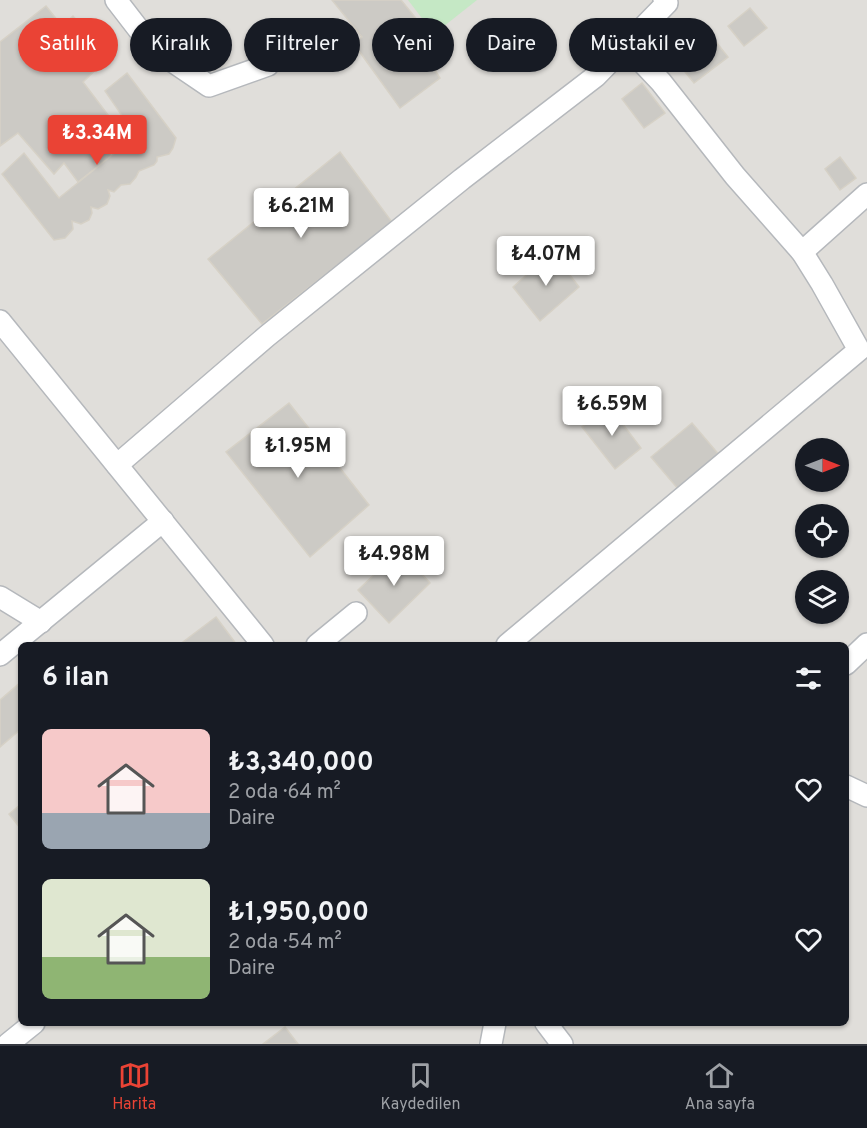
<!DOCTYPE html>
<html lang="tr">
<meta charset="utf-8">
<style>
body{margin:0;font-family:Overpass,sans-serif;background:#242831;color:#f1f3f6;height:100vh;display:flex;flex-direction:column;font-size:22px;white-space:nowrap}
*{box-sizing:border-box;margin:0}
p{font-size:20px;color:#9ea1a6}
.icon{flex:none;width:33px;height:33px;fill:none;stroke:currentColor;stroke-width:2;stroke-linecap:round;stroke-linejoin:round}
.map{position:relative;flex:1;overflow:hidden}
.panel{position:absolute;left:18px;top:642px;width:831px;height:384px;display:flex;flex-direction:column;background:#171b24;border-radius:9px;box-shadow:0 2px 4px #0004}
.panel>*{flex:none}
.top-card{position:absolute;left:18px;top:18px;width:831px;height:54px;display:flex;gap:12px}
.needle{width:39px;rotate:90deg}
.fabs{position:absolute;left:795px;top:438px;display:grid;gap:12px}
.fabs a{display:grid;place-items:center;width:54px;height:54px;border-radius:50%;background:#171b24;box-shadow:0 2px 4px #0004;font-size:30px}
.price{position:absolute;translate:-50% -51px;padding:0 14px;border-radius:6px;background:#fff;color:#222;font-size:20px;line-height:39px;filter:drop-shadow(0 2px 3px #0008)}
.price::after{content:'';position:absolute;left:50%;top:36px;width:18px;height:14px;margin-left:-9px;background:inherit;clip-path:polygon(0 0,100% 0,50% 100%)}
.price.current{background:#ea4335;color:#fff}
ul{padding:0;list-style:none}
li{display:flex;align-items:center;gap:18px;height:150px;padding:0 24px}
li span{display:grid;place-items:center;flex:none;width:168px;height:120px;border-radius:9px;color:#555}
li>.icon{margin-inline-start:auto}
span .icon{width:72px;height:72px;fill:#fffc;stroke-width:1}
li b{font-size:26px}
h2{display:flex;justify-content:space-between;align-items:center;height:72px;padding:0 24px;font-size:26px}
.tag{padding:0 21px;border-radius:27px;background:#171b24;box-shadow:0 2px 4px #0004;font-size:21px;line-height:54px}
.tag.current{background:#ea4335;color:#fff}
.menu{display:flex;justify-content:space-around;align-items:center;height:84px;border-top:2px solid #363941;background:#171b24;font-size:16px;color:#9ea1a6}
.menu a{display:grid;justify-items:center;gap:3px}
.menu .current{color:#ea4335}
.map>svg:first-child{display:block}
.industrial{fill:#e0deda;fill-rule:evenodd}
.green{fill:#c5e8c5}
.building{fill:#cccac5;stroke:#d6d1c6;stroke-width:1.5}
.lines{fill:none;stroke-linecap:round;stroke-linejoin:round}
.minor-casing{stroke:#b5b8bc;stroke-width:24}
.minor{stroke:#fff;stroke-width:21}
</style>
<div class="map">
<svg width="867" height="1044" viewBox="0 0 867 1044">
<rect width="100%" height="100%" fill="#f1efe8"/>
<path class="industrial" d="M 0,0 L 867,0 L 867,1044 L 0,1044 ZM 806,448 L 838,448 L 838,482 L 806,482 ZM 806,514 L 838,514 L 838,548 L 806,548 ZM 806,580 L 838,580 L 838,614 L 806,614 ZM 21,645 L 846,645 L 846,1023 L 21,1023 Z"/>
<polygon class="green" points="408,0 477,0 434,34"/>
<g class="building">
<polygon points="332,0 401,0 419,22 411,28 435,54 428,59 440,78 400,108 354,44 362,37"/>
<polygon points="46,6 62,26 73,16 109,57 83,82 115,124 90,143 96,150 104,144 111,156 78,182 64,163 54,174 18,133 0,146 0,42"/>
<polygon points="750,8 767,28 744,46 728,26"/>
<polygon points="702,24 728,57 694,83 668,51"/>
<polygon points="127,73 176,138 173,148 169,154 157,157 157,161 154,165 139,171 136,177 130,184 121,185 114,192 108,190 110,196 107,204 98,209 91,207 92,213 89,220 81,224 72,221 73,229 65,238 54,240 2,174 24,153 59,198 111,156 136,136 105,91"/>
<polygon points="642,83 665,113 644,128 622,99"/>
<polygon points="340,152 392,222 262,324 208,259"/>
<polygon points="840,157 856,178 840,190 825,169"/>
<polygon points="552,252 579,287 540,321 513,287"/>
<polygon points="289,403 369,505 310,557 226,452"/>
<polygon points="609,406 641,448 615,469 582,427"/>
<polygon points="692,423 720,456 679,490 651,457"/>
<polygon points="400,550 430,583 389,623 358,590"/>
<polygon points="216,617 237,645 179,645"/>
<polygon points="21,682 21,729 0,747 0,700"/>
<polygon points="21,804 21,829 9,814"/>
<polygon points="285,1027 298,1044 263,1044"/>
</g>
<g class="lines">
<defs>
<g id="minor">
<polyline points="116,0 153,48 209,86 268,65"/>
<polyline points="802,252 867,194"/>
<polyline points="0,321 263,645"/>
<polyline points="117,465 267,336 462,179 596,76 667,3 664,0"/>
<polyline points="0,597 41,622"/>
<polyline points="317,645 356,613"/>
<polyline points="507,645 859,350 822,284 802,252 735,176 661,82 626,45"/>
<polyline points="0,655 163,521"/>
<polyline points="846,664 867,644"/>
<polyline points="846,786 867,796"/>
<polyline points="546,1023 562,1044"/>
<polyline points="8,1044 34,1023"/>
<polyline points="491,1044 495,1023"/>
</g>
</defs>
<use href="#minor" class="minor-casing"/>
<use href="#minor" class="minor"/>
</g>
</svg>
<div class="fabs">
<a><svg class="needle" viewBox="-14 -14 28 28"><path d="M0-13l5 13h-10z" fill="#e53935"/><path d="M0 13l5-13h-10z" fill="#9ea1a6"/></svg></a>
<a><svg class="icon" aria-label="locate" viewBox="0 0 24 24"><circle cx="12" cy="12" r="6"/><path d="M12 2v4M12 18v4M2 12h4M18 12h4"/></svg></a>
<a><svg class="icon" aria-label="layers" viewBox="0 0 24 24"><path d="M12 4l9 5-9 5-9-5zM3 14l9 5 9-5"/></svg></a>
</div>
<b class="price current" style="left:97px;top:166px">₺3.34M</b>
<b class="price" style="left:301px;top:239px">₺6.21M</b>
<b class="price" style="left:546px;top:287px">₺4.07M</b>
<b class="price" style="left:612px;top:437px">₺6.59M</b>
<b class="price" style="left:298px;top:479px">₺1.95M</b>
<b class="price" style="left:394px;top:587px">₺4.98M</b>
<div class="top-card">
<a class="tag current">Satılık</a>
<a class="tag">Kiralık</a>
<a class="tag">Filtreler</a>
<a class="tag">Yeni</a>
<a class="tag">Daire</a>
<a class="tag">Müstakil ev</a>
</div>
<section class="panel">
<h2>6 ilan<svg class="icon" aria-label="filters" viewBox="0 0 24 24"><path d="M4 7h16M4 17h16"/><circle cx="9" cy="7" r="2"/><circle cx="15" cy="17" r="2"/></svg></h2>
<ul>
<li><span style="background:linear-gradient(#f6c9c9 70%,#9aa5b1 0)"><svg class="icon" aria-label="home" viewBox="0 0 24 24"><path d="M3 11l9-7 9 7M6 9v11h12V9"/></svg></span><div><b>₺3,340,000</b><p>2 oda · 64 m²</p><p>Daire</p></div><svg class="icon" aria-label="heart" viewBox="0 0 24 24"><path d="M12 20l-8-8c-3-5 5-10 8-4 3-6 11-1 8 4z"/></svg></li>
<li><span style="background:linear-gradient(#dfe7d0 65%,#8fb573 0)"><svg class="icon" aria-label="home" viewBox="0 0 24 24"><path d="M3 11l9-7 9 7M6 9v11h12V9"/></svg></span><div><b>₺1,950,000</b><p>2 oda · 54 m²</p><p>Daire</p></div><svg class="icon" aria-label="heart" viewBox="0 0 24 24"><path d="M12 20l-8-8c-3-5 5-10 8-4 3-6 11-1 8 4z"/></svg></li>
</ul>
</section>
</div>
<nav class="menu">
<a class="current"><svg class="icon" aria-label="map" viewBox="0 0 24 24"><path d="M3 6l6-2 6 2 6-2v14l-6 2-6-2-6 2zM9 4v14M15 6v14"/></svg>Harita</a>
<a><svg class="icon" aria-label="saved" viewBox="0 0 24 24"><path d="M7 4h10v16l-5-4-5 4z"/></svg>Kaydedilen</a>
<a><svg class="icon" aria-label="home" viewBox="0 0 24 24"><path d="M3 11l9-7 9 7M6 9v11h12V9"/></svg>Ana sayfa</a>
</nav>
